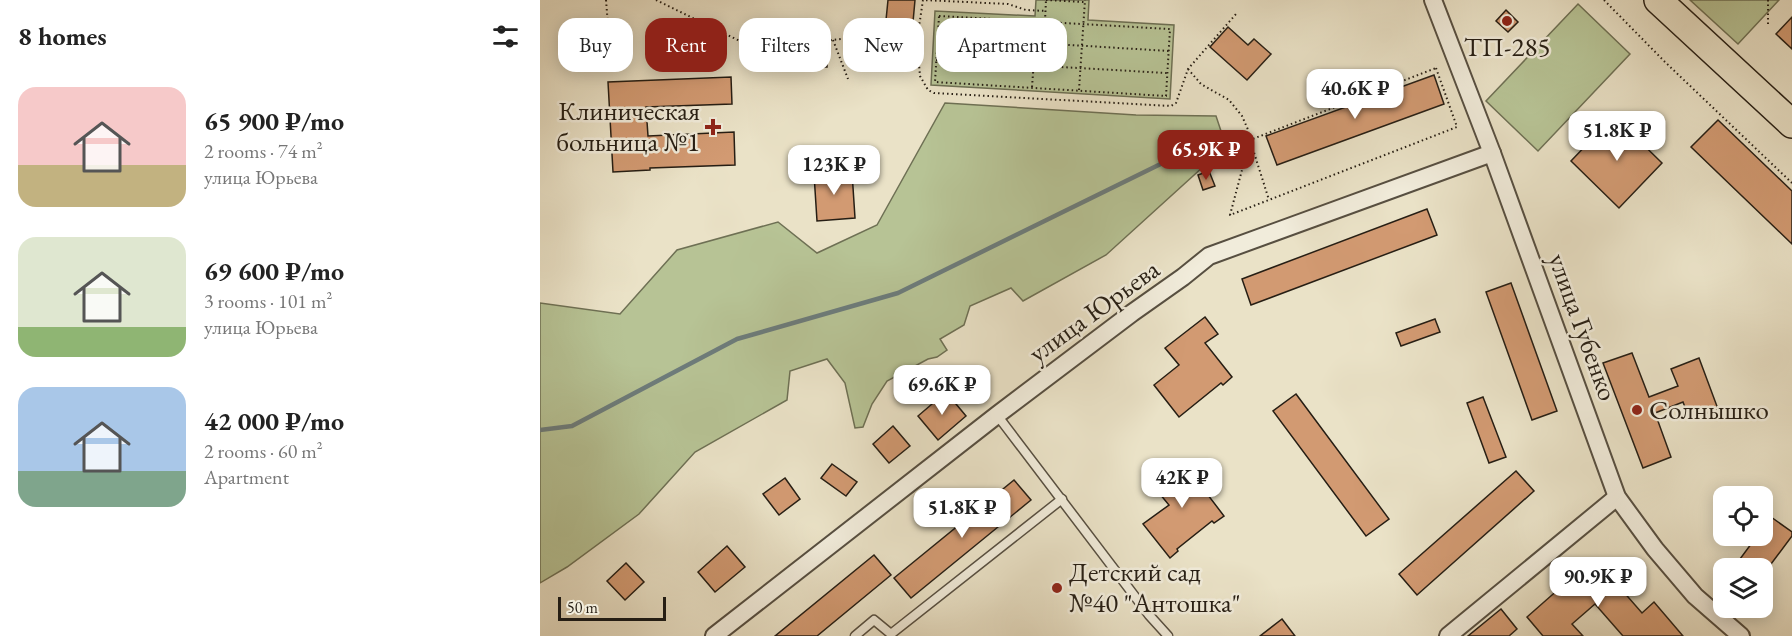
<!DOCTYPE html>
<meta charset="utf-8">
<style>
body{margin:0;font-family:"EB Garamond",serif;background:#f2f2f2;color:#222;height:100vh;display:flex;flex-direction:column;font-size:22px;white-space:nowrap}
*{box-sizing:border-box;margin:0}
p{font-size:20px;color:#767676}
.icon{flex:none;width:33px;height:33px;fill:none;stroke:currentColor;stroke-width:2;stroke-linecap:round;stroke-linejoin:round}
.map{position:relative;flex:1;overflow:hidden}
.sheet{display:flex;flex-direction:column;background:#fff;width:540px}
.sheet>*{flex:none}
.guide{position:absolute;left:18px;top:18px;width:570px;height:54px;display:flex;gap:12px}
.buttons{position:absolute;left:1173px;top:486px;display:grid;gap:12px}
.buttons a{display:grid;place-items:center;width:60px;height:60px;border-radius:12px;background:#fff;box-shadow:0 3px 15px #0003;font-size:30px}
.scale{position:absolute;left:18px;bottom:15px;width:108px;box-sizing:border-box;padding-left:6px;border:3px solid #261e14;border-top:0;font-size:16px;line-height:21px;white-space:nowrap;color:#261e14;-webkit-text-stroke:4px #f1ecdb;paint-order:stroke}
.price{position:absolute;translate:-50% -51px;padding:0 14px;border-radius:12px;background:#fff;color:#222;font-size:20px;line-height:39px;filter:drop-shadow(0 2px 3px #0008)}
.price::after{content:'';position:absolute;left:50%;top:36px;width:18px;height:14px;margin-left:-9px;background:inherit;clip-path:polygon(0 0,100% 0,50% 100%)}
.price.active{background:#8f2418;color:#fff}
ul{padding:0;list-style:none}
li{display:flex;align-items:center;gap:18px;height:150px;padding:0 18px}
li span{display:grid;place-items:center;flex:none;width:168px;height:120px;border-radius:18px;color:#555}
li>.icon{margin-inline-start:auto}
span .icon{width:72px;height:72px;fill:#fffc;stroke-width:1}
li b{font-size:26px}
h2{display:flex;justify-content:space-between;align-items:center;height:72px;padding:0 18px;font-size:26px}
.tag{padding:0 21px;border-radius:18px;background:#fff;box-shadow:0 3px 15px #0003;font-size:21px;line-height:54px}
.tag.active{background:#8f2418;color:#fff}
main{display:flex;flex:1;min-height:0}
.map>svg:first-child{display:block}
.green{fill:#b7c395;stroke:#6e7054;stroke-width:1.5}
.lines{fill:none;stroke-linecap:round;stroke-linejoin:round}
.stream{stroke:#6d7c7b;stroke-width:4.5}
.building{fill:#d29a72;stroke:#261e14;stroke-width:1.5}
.service-casing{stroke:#574f41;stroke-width:11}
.minor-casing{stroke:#574f41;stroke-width:20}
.primary-casing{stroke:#261e14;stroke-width:30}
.path{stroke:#261e14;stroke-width:2;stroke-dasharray:1.5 3;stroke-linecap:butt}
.service{stroke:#f1ecdb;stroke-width:8}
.minor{stroke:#f1ecdb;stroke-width:16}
.primary{stroke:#eae2c7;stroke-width:27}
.poi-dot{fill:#8f2418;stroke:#f1ecdb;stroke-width:2}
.labels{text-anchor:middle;stroke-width:5;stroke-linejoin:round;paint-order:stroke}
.poi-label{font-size:27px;fill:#261e14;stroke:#f1ecdb;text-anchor:start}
.street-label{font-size:27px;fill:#261e14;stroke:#f1ecdb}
</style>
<main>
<section class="sheet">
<h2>8 homes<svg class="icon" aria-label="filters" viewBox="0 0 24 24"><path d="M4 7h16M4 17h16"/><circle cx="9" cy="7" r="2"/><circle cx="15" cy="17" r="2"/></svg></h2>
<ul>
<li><span style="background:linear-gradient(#f6c9c9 65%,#c2b280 0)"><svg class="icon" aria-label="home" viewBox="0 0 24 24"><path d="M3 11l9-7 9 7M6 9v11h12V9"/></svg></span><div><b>65 900 ₽/mo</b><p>2 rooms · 74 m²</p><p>улица Юрьева</p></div></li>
<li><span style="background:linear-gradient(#dfe7d0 75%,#8fb573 0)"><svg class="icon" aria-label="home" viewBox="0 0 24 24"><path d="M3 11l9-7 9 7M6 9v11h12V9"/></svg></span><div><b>69 600 ₽/mo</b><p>3 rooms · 101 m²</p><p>улица Юрьева</p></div></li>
<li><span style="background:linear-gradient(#a9c7e8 70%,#7fa58c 0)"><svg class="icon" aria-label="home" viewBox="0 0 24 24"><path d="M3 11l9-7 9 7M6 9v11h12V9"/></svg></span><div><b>42 000 ₽/mo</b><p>2 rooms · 60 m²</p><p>Apartment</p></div></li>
</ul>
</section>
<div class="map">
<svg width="1252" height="636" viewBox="0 0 1252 636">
<rect width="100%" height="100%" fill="#eae2c7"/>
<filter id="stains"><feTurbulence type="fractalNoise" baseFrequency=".00333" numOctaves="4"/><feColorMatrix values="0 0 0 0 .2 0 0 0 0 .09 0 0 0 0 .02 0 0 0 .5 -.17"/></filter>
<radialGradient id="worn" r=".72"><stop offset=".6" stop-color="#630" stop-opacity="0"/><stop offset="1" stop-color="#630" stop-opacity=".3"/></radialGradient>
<g class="green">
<polygon points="496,0 549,0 548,20 634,25 630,99 391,85 395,11 495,16"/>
<polygon points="1150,0 1239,0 1198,44"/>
<polygon points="1038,4 1090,54 998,151 946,101"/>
<polygon points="405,103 596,115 676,116 686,146 566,255 483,301 471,288 430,306 424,325 400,339 407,350 397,357 388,359 347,381 332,404 323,427 315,428 305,383 287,359 250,371 247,400 155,452 99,514 27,567 0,583 0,303 80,314 137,250 238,222 277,253 337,225"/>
</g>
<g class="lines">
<polyline class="stream" points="0,430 32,426 197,339 358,293 643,153"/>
</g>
<g class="building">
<polygon points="348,0 375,0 373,22 346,20"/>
<polygon points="966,10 978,22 968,32 956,21"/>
<polygon points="1252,17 1252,49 1236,34"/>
<polygon points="688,27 708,45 714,39 731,54 707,80 670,47"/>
<polygon points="287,50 287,67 271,67 271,51"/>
<polygon points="894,75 904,104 737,165 726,136"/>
<polygon points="191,77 192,104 106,107 108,136 194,132 195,165 110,168 110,170 73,172 68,82"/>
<polygon points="1074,116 1122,163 1079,208 1031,161"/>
<polygon points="1178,120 1252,191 1252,244 1151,147"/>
<polygon points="669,171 675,186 663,190 658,175"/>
<polygon points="312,172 315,218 277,221 274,174"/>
<polygon points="887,209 897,235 711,305 702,279"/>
<polygon points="971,283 1017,411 992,420 946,292"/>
<polygon points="665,317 678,334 665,343 692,377 683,385 681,383 639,417 614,385 639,365 625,348"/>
<polygon points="895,319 900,332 861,346 856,333"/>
<polygon points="1092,353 1109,397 1138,386 1131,369 1159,358 1178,409 1150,420 1143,402 1115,413 1131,457 1103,468 1063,363"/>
<polygon points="406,392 426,416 398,440 378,416"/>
<polygon points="756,394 849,519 826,536 733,411"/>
<polygon points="943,397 966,457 949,463 927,403"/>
<polygon points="353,426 370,446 349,463 333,444"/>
<polygon points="653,459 666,476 658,482 684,516 674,523 672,521 637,549 638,551 630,558 603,524 629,505 615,488"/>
<polygon points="292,464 317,482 306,496 281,478"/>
<polygon points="976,471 994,491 877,595 859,574"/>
<polygon points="245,478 260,499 239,515 223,494"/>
<polygon points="474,480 491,500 371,598 354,578"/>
<polygon points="1231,517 1252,532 1252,536 1228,568 1205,568 1197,563 1217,536 1222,536 1222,528"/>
<polygon points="187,546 205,567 175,592 158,572"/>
<polygon points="334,555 351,575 277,636 235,636"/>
<polygon points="1054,558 1102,613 1114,602 1143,636 1083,636 1055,604 1032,624 1043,636 1003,636 987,617"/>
<polygon points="86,563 104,582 85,600 67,581"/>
<polygon points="961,609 977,629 969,636 928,636"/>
<polygon points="742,619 755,636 720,636"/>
</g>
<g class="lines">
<defs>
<g id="service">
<polyline points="457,415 609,615 628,636"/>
<polyline points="315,636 334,620 351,634 522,499"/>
</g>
<g id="minor">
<polyline points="893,0 952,153 1077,497 1115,549 1155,596 1201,636"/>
<polyline points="174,636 457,415 592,313 643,277 669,256 952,153"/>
<polyline points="908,636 1077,497"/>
</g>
<polyline id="primary" points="1118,0 1252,124"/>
</defs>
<use href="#service" class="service-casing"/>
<use href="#minor" class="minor-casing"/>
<use href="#primary" class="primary-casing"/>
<g class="path">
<polyline points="66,0 70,50"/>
<polyline points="116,0 206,44 293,40 317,37 377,40 383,0 468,4 486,10 506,11"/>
<polyline points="506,0 544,2"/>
<polyline points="1064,0 1125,62 1252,183"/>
<polygon points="399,16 630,29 626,96 395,82"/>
<polyline points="505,21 506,0"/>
<polyline points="1228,24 1228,0"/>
<polyline points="520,29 520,22"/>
<polyline points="398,37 629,51"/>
<polyline points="293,40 308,79"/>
<polyline points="377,40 380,76 388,90 394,93 631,106 636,103 648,69 696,14"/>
<polyline points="396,60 627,73"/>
<polygon points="896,68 917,127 690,215 710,140"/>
<polyline points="648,69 661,84 689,100 702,116 709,132"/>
<polyline points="492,87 497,21"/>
<polyline points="539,90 545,0"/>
<polyline points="710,140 729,200"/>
</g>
<use href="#service" class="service"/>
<use href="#minor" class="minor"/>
<use href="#primary" class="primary"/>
</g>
<g class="poi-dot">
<circle cx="967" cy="21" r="6"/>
<path d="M170 118h6v6h6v6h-6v6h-6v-6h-6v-6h6z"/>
<circle cx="1097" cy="410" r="6"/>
<circle cx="517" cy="588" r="6"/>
</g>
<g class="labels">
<g class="poi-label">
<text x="967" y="56" text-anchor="middle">ТП-285</text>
<text x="160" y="120" text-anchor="end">Клиническая<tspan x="160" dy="31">больница №1</tspan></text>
<text x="1109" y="419">Солнышко</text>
<text x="529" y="581">Детский сад<tspan x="529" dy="31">№40 "Антошка"</tspan></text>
</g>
<g class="street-label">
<text transform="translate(554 311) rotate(-36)" y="9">улица Юрьева</text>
<text transform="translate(1043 327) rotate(70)" y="9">улица Губенко</text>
</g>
</g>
<rect width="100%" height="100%" filter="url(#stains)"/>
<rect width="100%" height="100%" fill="url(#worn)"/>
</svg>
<div class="buttons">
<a><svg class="icon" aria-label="locate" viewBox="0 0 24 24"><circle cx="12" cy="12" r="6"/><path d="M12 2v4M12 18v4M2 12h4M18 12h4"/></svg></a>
<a><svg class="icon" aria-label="layers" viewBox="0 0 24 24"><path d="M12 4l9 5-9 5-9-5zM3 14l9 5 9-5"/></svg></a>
</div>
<div class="scale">50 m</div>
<b class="price" style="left:815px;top:120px">40.6K ₽</b>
<b class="price" style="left:1077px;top:162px">51.8K ₽</b>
<b class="price active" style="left:666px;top:181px">65.9K ₽</b>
<b class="price" style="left:294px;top:196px">123K ₽</b>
<b class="price" style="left:402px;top:416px">69.6K ₽</b>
<b class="price" style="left:642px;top:509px">42K ₽</b>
<b class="price" style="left:422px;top:539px">51.8K ₽</b>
<b class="price" style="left:1058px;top:608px">90.9K ₽</b>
<div class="guide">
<a class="tag">Buy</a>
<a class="tag active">Rent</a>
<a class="tag">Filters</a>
<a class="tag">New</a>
<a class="tag">Apartment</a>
</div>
</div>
</main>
